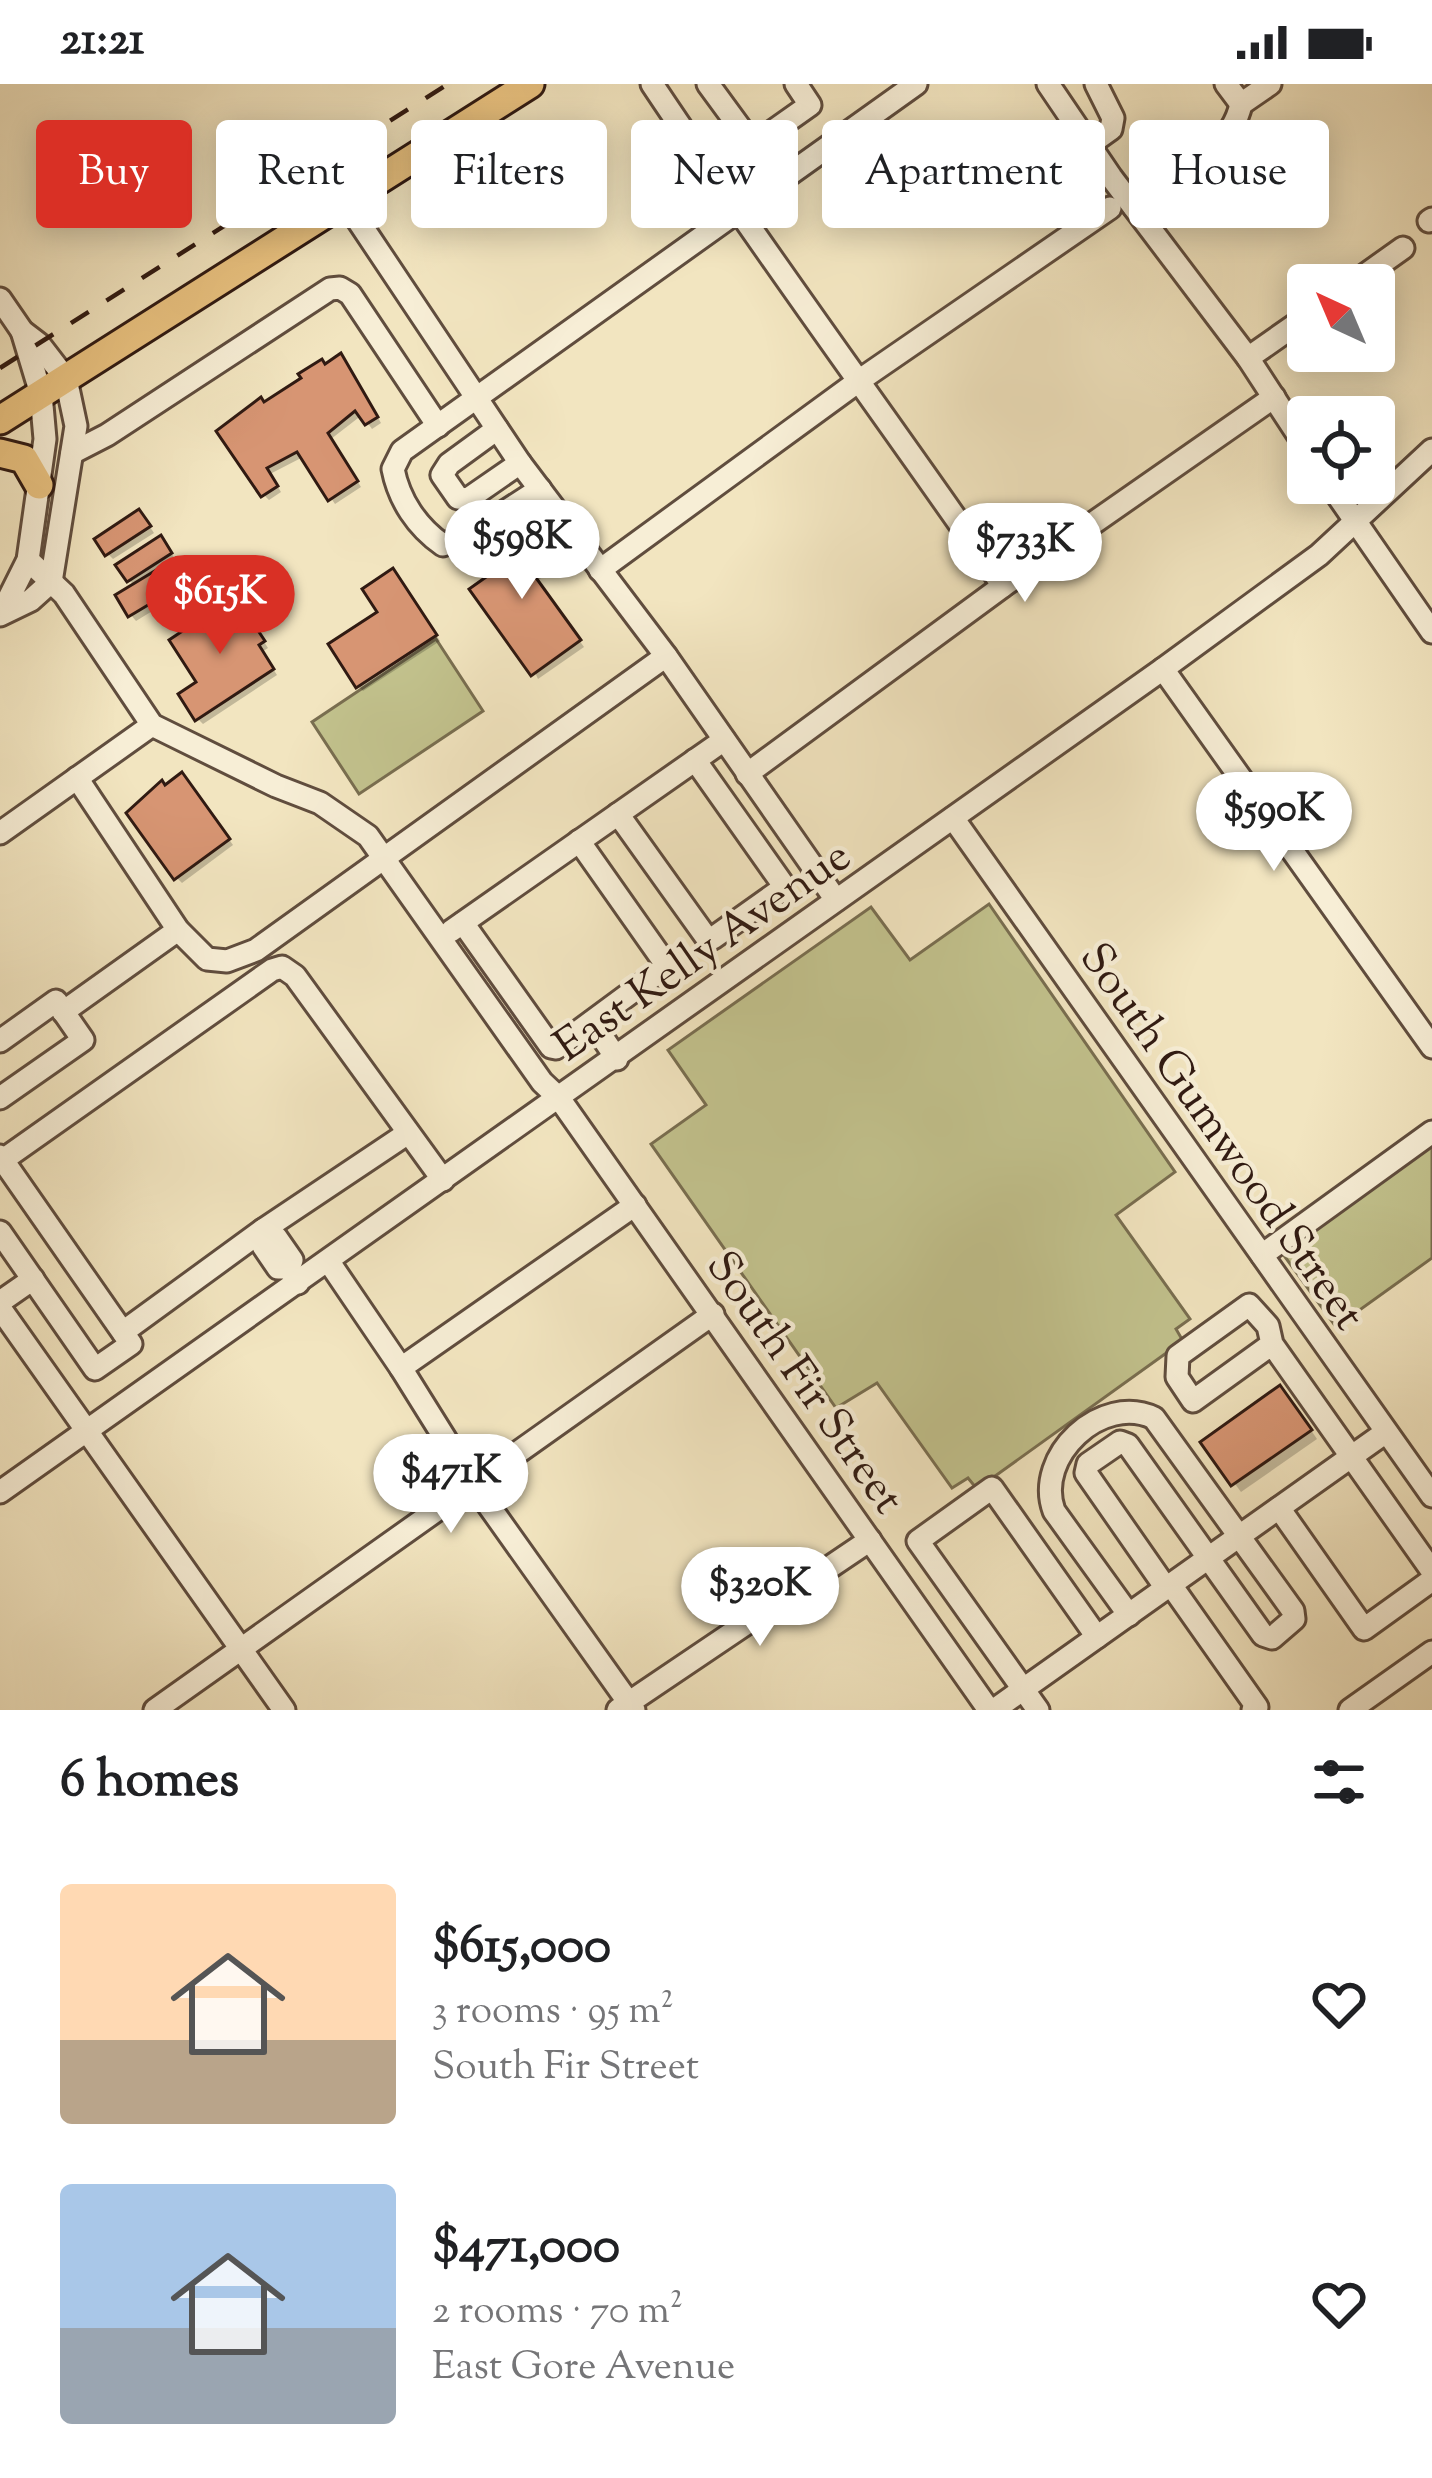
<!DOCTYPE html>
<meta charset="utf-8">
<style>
body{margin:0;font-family:"Sorts Mill Goudy",serif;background:#f6f6f6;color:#202124;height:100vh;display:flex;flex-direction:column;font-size:45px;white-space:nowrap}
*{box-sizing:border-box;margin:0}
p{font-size:39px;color:#757577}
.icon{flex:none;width:66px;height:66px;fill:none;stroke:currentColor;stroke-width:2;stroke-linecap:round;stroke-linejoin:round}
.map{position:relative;height:1626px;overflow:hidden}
.sheet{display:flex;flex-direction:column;background:#fff;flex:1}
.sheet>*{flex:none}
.top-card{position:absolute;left:36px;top:36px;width:1362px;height:108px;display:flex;gap:24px}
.needle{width:78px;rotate:316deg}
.controls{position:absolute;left:1287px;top:180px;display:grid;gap:24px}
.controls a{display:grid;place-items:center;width:108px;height:108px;border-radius:12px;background:#fff;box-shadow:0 6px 30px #0003;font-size:60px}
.price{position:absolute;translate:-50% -102px;padding:0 27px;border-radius:42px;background:#fff;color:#222;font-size:39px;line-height:78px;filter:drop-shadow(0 3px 6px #0008)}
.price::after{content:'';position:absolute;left:50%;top:72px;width:36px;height:27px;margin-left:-18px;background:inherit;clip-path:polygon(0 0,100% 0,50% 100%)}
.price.on{background:#d93025;color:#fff}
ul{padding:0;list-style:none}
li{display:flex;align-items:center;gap:36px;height:300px;padding:0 60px}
li span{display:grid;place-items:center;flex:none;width:336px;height:240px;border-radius:12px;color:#555}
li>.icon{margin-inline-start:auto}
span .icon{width:144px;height:144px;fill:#fffc;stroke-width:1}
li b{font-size:51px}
h2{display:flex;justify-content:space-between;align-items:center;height:144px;padding:0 60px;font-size:51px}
.chip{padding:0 42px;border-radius:12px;background:#fff;box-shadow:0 6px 30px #0003;font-size:42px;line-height:108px}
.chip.on{background:#d93025;color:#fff}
.status{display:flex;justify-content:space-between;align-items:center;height:84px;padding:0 60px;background:#fff;direction:ltr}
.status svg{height:33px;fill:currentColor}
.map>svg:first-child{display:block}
.green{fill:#c2c28d;stroke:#796e50;stroke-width:3}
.shadow{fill:#0003}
.building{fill:#d79573;stroke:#301a12;stroke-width:3}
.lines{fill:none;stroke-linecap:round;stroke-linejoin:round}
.minor-casing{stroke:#604d3e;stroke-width:27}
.major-casing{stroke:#301a12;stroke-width:33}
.minor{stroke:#f7eed6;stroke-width:21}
.major{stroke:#e9c280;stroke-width:27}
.rail{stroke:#301a12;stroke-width:4.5;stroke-dasharray:21 21;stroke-linecap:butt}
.labels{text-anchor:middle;stroke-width:9;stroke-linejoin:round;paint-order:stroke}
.street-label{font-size:45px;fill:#301a12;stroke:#f7eed6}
</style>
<div class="status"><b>21:21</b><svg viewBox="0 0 49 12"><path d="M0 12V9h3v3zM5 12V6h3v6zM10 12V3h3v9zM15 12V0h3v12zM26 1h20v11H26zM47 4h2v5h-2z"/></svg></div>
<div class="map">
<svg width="1432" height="1626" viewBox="0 0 1432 1626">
<rect width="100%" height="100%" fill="#f2e5c0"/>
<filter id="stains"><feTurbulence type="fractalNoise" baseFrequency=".00167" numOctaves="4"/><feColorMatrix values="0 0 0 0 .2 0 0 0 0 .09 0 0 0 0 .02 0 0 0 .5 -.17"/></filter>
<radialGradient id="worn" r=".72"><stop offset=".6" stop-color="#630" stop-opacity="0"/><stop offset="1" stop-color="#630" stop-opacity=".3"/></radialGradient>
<g class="green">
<polygon points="436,555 483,627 359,710 312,638"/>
<polygon points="989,820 1175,1088 1116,1131 1190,1235 1176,1245 1183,1257 977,1405 968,1394 952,1404 877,1299 836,1324 651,1060 706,1021 668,966 871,823 910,876"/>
<polygon points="1432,1057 1432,1174 1336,1243 1280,1166"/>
</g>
<g class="shadow">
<polygon points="346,278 381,339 372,345 362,331 331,355 361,403 335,420 303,373 270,390 281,408 269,416 264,411 265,321 326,283"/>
<polygon points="144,434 154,449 113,475 108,470"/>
<polygon points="520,450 548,489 537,497 584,563 538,595 490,494"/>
<polygon points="165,460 193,502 136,537 131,531 135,502 129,496"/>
<polygon points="398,493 440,557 363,607 358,602"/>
<polygon points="240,521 268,564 262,568 277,591 203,640 198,635 201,599"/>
<polygon points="187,697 233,761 182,799 177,794"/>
<polygon points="1288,1313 1317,1355 1241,1408 1204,1358"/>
</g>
<g class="building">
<polygon points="341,269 378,333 365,341 355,327 328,349 358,397 328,417 297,368 267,384 278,402 261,413 216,347 261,313 264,318 301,294 298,290 322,275 325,280"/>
<polygon points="139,425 151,442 105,472 94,455"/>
<polygon points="515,440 545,482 534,491 581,556 531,592 469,505 486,493 482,487 488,484 477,468"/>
<polygon points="161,451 172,469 127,498 115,481"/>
<polygon points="176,474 190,496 128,533 115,511"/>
<polygon points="393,484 437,551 356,604 328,560 377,528 362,505"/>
<polygon points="235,512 265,557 259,561 274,585 195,637 178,610 196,598 169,556"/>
<polygon points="182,688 230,755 174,796 126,729 162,696 165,701"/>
<polygon points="1280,1301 1312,1346 1231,1402 1200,1358"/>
</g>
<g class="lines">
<defs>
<g id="minor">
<path d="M 652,0 C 765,170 887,334 1003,502"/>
<polyline points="708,0 779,97"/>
<polyline points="1048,0 1111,93 1248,274 1308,366"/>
<polyline points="1226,0 1241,20 1270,0"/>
<polyline points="1090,60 1111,45 1113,34 1096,0"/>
<polyline points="752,62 810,21 796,0"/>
<polyline points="347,120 520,379 666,572 836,816"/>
<path d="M 1134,123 C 1172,95 1231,69 1241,20"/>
<polyline points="1429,137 1432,135"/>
<polyline points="1351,201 1403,164"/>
<polyline points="0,215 22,247 39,260 66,295 76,342 51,498 31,516 0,531"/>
<polyline points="1248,274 1308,232"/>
<polyline points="497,345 449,380 442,391 458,414 468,415 520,379"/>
<polyline points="72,369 107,351 330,205 340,204 350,210 438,342"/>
<polyline points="1329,399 1432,548"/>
<path d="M 540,405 L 469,451 L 443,461 C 417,443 399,416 393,385 L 402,367 L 916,0"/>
<polyline points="28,476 64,510 152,641 276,702 320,719 368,752 542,998 559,1014 989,1626"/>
<polyline points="600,486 860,296 1110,124"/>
<polyline points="1,530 28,476 45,355 41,310 22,247"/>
<polyline points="1163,585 1432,963"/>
<polyline points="747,690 1003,502 1274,313"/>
<polyline points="77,694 178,846 207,875 227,877 256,866 666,572"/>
<polyline points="618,730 706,853 713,854 782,805 782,799 695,676"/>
<polyline points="953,734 1432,1412"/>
<polyline points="0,749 152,641"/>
<polyline points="463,839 551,963 556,964 667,882 579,757"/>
<polyline points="451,847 724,656"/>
<polyline points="63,928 178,846"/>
<polyline points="592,938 617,975"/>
<polyline points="0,957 56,917 83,956 0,1014"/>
<polyline points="0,1072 131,1260 95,1285 0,1148"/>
<polyline points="0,1078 272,886 282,883 295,892 443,1096"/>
<polyline points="263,1146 408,1049"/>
<polyline points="265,1150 263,1162 278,1184 289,1184"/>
<polyline points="1262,1171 1432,1048"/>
<polyline points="329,1178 401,1284 474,1401 634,1626"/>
<polyline points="0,1218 33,1195"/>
<polyline points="0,1224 284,1626"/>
<polyline points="123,1248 263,1146 276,1153 292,1176 289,1184 298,1199"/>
<polyline points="1272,1260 1268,1242 1249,1221 1178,1272 1177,1293 1193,1317 1272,1260 1432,1487"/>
<polyline points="401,1284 635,1121"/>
<polyline points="0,1408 1163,585 1319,471 1432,366"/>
<polyline points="1279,1424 1364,1545 1432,1496"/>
<polyline points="1171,1501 1257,1623 1253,1626"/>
<path d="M 1129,1531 L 1054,1427 C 1034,1372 1102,1309 1154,1334 L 1293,1527 L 1294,1535 L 1272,1554 L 1263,1551 L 1128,1361 L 1120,1358 L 1088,1380 L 1086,1389 L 1166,1504"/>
<polyline points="155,1626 713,1230"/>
<polyline points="618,1626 870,1456"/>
<polyline points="994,1626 1386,1348"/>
<polyline points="1038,1626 918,1457 992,1404 1097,1553"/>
<polyline points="1350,1626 1432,1568"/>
</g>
<g id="major">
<polyline points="0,336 530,0"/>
<polyline points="0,369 24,375 39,401"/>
</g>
</defs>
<use href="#minor" class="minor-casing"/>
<use href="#major" class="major-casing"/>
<use href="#minor" class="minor"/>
<use href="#major" class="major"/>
<polyline class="rail" points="0,284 448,0"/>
</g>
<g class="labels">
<g class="street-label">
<text transform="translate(701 865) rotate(-35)" y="16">East Kelly Avenue</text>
<text transform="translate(1224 1051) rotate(55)" y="16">South Gumwood Street</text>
<text transform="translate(807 1297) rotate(55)" y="16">South Fir Street</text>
</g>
</g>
<rect width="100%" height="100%" filter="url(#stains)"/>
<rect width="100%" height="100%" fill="url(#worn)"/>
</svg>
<div class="controls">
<a><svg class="needle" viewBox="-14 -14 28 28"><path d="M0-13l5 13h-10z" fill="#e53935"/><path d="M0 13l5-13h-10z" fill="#757577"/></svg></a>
<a><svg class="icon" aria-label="locate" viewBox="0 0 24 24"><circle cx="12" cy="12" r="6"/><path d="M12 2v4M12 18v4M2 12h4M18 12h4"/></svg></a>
</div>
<b class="price" style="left:522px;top:518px">$598K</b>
<b class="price" style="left:1025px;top:521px">$733K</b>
<b class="price on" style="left:220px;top:573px">$615K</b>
<b class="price" style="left:1274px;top:790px">$590K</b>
<b class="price" style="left:451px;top:1452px">$471K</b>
<b class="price" style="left:760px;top:1565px">$320K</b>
<div class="top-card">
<a class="chip on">Buy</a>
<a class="chip">Rent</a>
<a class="chip">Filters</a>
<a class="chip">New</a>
<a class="chip">Apartment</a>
<a class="chip">House</a>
</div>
</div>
<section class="sheet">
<h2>6 homes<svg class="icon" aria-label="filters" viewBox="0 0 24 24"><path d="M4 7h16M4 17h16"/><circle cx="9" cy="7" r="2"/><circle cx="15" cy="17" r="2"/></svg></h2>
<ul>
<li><span style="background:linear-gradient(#ffd9b3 65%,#b9a48a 0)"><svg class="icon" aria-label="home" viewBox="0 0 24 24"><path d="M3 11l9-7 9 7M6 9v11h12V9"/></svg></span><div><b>$615,000</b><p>3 rooms · 95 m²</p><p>South Fir Street</p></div><svg class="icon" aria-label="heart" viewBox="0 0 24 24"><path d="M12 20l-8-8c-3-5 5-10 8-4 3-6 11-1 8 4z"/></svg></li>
<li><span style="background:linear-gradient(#a9c7e8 60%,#9aa5b1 0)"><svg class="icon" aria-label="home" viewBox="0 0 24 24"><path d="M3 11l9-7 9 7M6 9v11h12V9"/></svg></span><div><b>$471,000</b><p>2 rooms · 70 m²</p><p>East Gore Avenue</p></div><svg class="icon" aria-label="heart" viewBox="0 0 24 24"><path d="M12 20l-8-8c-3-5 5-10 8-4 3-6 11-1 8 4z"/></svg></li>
</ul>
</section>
